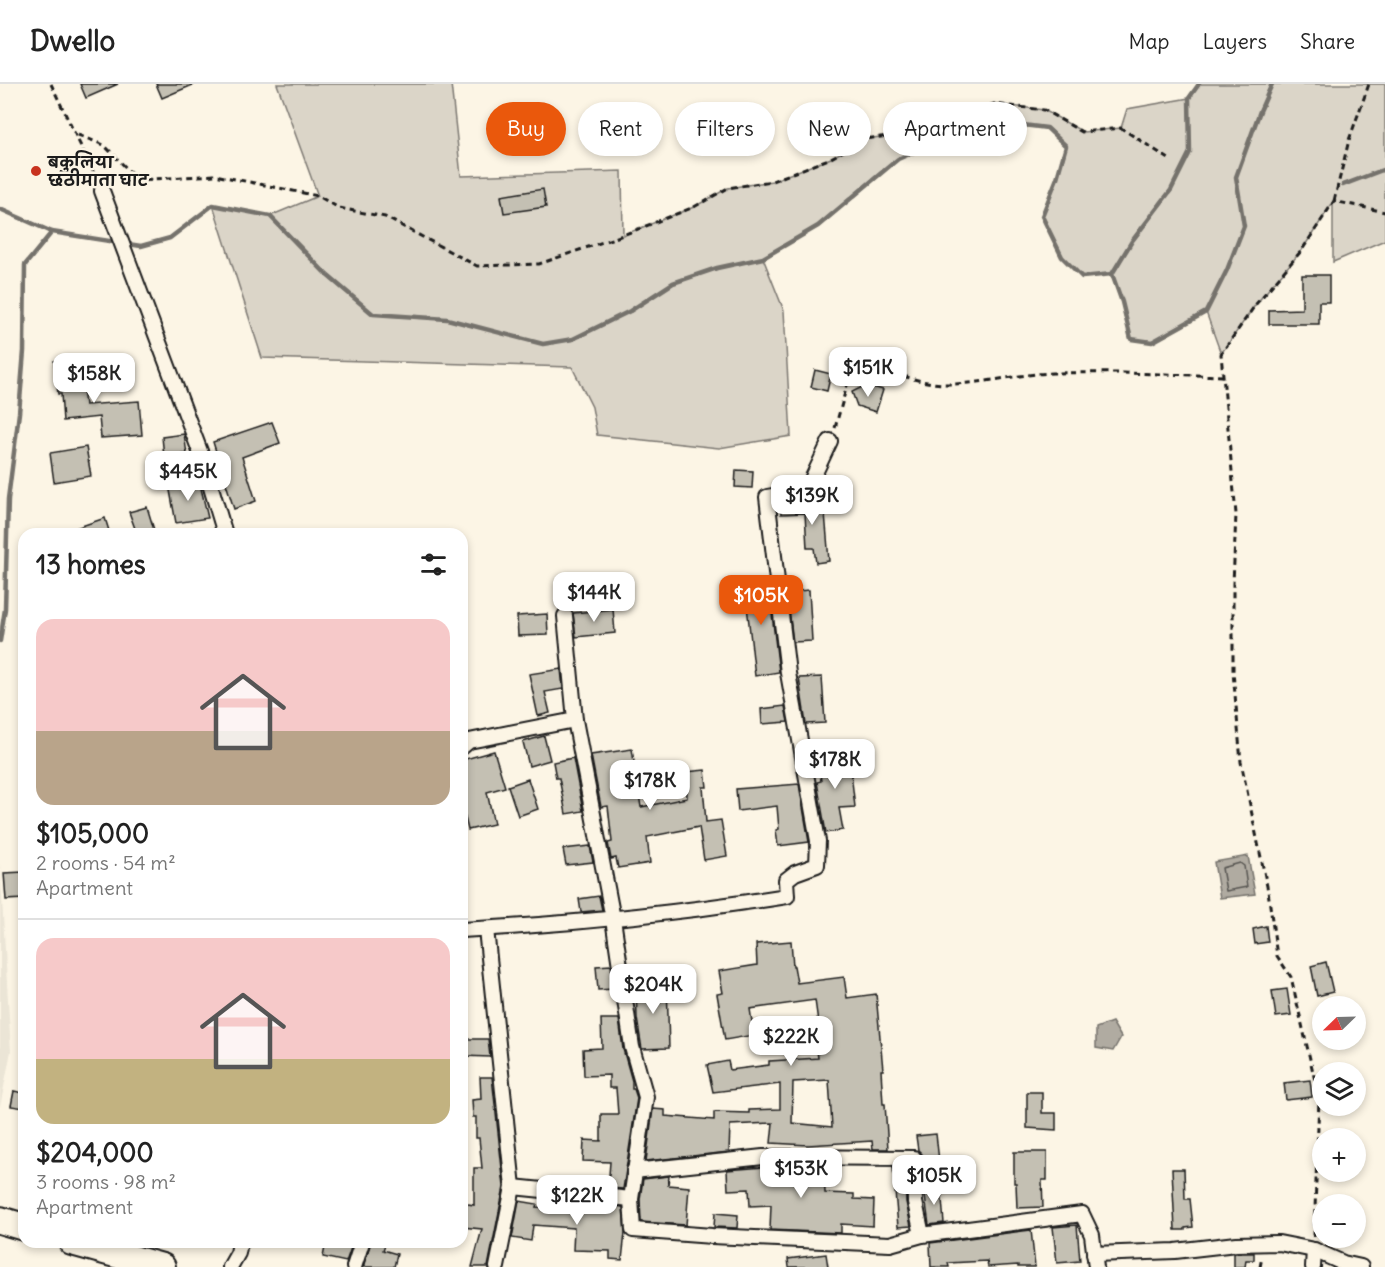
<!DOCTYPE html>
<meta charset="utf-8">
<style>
body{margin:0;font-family:Delius,"Playpen Sans Deva",sans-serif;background:#f6f6f6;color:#222;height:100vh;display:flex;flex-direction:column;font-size:22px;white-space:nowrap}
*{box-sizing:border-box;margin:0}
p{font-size:20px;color:#767676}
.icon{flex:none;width:33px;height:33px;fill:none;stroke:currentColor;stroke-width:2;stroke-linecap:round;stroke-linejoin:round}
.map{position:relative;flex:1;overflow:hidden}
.panel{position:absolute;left:18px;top:444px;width:450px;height:720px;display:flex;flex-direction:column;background:#fff;border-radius:18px;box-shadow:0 3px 9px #0003}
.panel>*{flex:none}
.banner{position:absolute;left:486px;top:18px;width:570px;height:54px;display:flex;gap:12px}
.needle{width:39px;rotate:247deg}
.tools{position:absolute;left:1312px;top:912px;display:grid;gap:12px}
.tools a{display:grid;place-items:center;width:54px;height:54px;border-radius:50%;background:#fff;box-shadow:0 3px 9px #0003;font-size:30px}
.price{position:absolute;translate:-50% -51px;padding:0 14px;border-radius:12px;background:#fff;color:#222;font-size:20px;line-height:39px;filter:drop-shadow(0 2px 3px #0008)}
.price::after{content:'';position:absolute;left:50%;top:36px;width:18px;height:14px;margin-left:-9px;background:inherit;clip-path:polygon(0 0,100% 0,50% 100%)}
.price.on{background:#ea580c;color:#fff}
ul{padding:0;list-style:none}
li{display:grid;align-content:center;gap:12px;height:318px;padding:0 18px}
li+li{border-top:2px solid #e0e0e0}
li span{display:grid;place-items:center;height:186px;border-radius:18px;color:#555}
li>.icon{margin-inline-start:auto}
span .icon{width:108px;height:108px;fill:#fffc;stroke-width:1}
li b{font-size:26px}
h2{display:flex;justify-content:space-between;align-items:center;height:72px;padding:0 18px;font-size:26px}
.tag{padding:0 21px;border-radius:27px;background:#fff;box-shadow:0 3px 9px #0003;font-size:21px;line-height:54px}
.tag.on{background:#ea580c;color:#fff}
header{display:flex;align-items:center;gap:36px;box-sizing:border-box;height:84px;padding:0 30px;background:#fff;border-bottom:2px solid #e0e0e0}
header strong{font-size:28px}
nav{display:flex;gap:33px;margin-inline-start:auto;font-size:21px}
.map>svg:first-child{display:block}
.built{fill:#ebe5d6}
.green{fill:#dbd5c8;stroke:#7c7872;stroke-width:1.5}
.water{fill:#b0aba1;stroke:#75726c;stroke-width:1.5}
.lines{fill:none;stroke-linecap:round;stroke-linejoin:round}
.shore{stroke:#575551;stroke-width:1.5}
.stream{stroke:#75726c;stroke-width:4.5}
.building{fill:#c4c0b3;stroke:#1c1c1c;stroke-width:1.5;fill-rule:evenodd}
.street-casing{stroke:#1c1c1c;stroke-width:18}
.highway-casing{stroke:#1c1c1c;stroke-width:30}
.path{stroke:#1c1c1c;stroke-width:3;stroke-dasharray:6 4.5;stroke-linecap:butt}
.street{stroke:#fcf5e5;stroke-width:14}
.highway{stroke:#fcf5e5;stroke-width:26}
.poi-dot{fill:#c8321e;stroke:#fcf5e5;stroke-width:2}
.labels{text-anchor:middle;stroke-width:5;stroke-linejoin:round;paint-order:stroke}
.poi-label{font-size:16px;font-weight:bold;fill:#1c1c1c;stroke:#fcf5e5;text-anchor:start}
</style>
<header>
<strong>Dwello</strong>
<nav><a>Map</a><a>Layers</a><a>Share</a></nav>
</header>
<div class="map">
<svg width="1385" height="1183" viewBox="0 0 1385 1183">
<rect width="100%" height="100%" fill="#fcf5e5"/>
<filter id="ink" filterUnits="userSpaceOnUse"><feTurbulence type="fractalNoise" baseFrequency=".0167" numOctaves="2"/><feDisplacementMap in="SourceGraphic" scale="12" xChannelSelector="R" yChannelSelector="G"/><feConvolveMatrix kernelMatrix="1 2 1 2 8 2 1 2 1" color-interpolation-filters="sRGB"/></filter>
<g filter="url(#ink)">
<polygon class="built" points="0,780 11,967 0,1023"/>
<polygon class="green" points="277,0 451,0 461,92 622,87 623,151 694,123 728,104 772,97 831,74 865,55 904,50 994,20 1044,26 1083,48 1121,44 1127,25 1189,14 1199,0 1385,0 1385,156 1333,178 1333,118 1302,166 1256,220 1221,270 1206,228 1152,258 1131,255 1122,218 1112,191 1082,193 1062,173 1042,132 1057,94 1066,62 1047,44 998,38 946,54 898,75 818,142 763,174 784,227 791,352 719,364 597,351 592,323 572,283 262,274 213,121 270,132 318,112"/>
<g class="water">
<polygon points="1248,772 1255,810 1220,814 1214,778"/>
<polygon points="1112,938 1121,953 1113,967 1096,964 1096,944"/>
</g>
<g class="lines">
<polygon class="shore" points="1240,779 1244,782 1247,803 1226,807 1222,784"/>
<g class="stream">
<polyline points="1343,101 1385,85"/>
<polyline points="0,125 52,148"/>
<polyline points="1112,190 1122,218 1131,255 1152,258 1206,228 1227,186 1244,142 1236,93 1260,27 1272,0"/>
<polyline points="0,557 5,525 8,415 19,329 24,267 25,181 52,148 141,162 170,154 213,121 270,132 327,191 373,230 447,235 543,260 573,255 630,227 673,199 717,184 763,174 818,142 898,75 946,54 998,38 1047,44 1066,62 1057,94 1042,132 1062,173 1082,193 1112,190 1132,157 1171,106 1190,68 1189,14 1199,0"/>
</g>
</g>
<g class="building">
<polygon points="80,0 118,0 86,14"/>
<polygon points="156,0 195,0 162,14"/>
<polygon points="543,105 546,123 504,129 501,112"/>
<polygon points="1302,191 1329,191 1329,218 1319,218 1319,240 1269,240 1269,226 1302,225"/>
<polygon points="79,273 85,321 139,317 142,351 101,354 99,333 63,337 61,310 58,310 54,277"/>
<polygon points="815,286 831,290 827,307 811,303"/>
<polygon points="866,301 883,306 876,328 857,322 852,308"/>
<polygon points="272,338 280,359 242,373 256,417 234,425 213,358"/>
<polygon points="184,350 187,370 164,372 162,353"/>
<polygon points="86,363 91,392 54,398 50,369"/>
<polygon points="736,386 753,387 752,404 735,403"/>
<polygon points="199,396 208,434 176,439 169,401"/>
<polygon points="805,416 805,419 824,417 829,477 816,479 814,464 807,464 805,429 781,430 780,420"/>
<polygon points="147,423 154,446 137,450 129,428"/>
<polygon points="105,434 110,450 64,450 64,448"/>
<polygon points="742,497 768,497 779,588 755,592 747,522 742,522"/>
<polygon points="809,506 812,557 793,558 787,508"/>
<polygon points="613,525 615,549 576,553 573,529"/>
<polygon points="547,530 548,551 518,552 517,532"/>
<polygon points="561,585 563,605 545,608 550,629 538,632 529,590"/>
<polygon points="822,593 825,639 806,640 799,594"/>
<polygon points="785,622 788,638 762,640 761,625"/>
<polygon points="544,652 550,676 529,682 523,658"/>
<polygon points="632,665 641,723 687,714 686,688 705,686 707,703 703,703 706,738 721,736 727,772 704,776 699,743 647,753 650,779 618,784 616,774 611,775 608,759 612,758 608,722 601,723 591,671"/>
<polygon points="494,667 505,703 487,708 494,740 468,746 462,721 462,676"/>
<polygon points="849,672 855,723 839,724 843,746 826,749 817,698 821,697 818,675"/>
<polygon points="573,674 583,727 566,730 559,694 556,694 553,678"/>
<polygon points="528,695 538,725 518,732 508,702"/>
<polygon points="799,700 809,758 778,762 776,746 779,745 777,722 738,727 736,705"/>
<polygon points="590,762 593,778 566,781 563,765"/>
<polygon points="24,788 24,815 6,816 4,789"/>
<polygon points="599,812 602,826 581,828 579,815"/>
<polygon points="1266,842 1268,858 1255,860 1253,845"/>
<path d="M 791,857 L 793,882 L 794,882 L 797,899 L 844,893 L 847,914 L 876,910 L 883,986 L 881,986 L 883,1020 L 885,1020 L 888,1065 L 873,1065 L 872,1057 L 808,1061 L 771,1059 L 773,1039 L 730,1041 L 729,1068 L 646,1077 L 653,1025 L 665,1026 L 665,1032 L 714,1036 L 714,1028 L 749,1029 L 749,1026 L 780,1025 L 780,1000 L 713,1008 L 707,981 L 728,977 L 730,986 L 769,981 L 769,977 L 818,974 L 817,967 L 822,967 L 815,916 L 750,925 L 754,951 L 725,956 L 717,910 L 723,909 L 719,887 L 757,881 L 756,860 ZM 829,996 L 832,1043 L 792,1039 L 793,998 Z"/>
<polygon points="1326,878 1333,908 1317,912 1311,882"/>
<polygon points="611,881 614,905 598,906 596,882"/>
<polygon points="667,899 669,964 642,965 637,934 636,900"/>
<polygon points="1287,905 1291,931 1276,933 1272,907"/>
<polygon points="601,935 619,935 623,965 632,997 632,1005 634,1005 637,1014 623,1105 608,1104 610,1078 583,1077 584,1056 601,1057 601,1030 618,1030 616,1004 609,1004 609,991 584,992 583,965 602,964"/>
<polygon points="462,955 488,955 490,973 462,972"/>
<polygon points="480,993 492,993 504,1103 488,1183 472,1183 482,1145 462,1143 462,1119 474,1121 474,1084 482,1084 479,1054 476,1054 476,1033 473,1033 472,1016 481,1015"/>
<polygon points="1310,996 1312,1013 1286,1016 1284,999"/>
<polygon points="14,1007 24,1009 24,1024 11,1022"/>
<polygon points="1027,1008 1042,1008 1042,1029 1056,1029 1056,1046 1027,1044"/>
<polygon points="936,1050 939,1077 923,1079 922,1070 918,1066 916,1052"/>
<polygon points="1014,1068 1047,1068 1047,1096 1042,1096 1043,1123 1017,1124 1016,1099 1014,1099"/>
<polygon points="776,1082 824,1085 825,1109 854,1110 854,1115 874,1116 873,1142 841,1140 841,1149 770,1146 771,1121 750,1122 749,1105 728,1106 727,1086"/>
<polygon points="893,1083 905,1083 906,1118 911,1142 898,1143"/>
<polygon points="1172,1085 1184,1085 1185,1115 1190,1115 1193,1143 1185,1144 1185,1146 1175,1146"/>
<polygon points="669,1092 668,1101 689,1103 686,1141 641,1138 640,1115 643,1095"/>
<polygon points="941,1104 944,1139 929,1141 924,1105"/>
<polygon points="519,1117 537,1120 536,1123 585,1126 585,1119 623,1123 625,1149 622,1176 610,1175 610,1167 573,1166 574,1144 533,1141 531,1157 512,1154"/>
<polygon points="715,1129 738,1131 737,1144 714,1143"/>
<polygon points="1077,1141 1080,1177 1057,1179 1053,1143"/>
<polygon points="1031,1146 1035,1183 1018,1183 1018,1181 988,1183 987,1177 948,1179 949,1183 931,1183 930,1159"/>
<polygon points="326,1158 353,1158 346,1178 323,1173"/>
<polygon points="371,1158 386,1158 383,1166 397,1170 394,1183 363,1183"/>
<polygon points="1234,1169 1254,1169 1254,1176 1246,1176 1245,1183 1234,1183"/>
<polygon points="826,1170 828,1183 789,1183 788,1175"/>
</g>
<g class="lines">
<defs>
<g id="street">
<polyline points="102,107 201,370 225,450"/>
<polyline points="565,532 575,636 613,835 632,963 646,1013 631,1115 633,1146 712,1152 890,1160 922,1151"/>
<polyline points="462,663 469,657 575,636"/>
<polyline points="486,845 513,1103 497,1183"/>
<path d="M 462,846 C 571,840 680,829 787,812 L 786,796 L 795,789 L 817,781 L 818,757 L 788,589 L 767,413 L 807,406 L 830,357"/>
<polyline points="634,1087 763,1073 914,1074 915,1118 922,1151 1082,1130 1092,1151 1096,1183"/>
<polyline points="513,1103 631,1115"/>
<polyline points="1094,1170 1175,1167 1236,1160 1279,1159 1314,1166 1343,1179 1361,1183"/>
<polyline points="230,1183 238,1169 240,1158"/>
<polyline points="354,1183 362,1158"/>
<polyline points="1313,1183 1314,1166"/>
</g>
<g id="highway">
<polyline points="0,1136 24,1143"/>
<polyline points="72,1158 162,1183"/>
</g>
</defs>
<use href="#street" class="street-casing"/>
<use href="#highway" class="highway-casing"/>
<g class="path">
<polyline points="51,0 97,96"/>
<polyline points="78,51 104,61 138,96 215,91 318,112 339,124 385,133 477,182 539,180 623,151 694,123 728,104 772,97 831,74 865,55 904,50 994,20 1044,26 1082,48 1121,44 1169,75"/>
<polyline points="1334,117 1349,56 1369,0"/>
<path d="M 835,344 L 855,273 C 884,285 912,298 943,300 C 980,301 1016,290 1053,289 C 1109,288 1166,290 1223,292"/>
<polyline points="1314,1153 1319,1014 1291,893 1277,872 1268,807 1241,678 1233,588 1233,500 1236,430 1221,270 1256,220 1302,166 1334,117 1385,128"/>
<polyline points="1260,1183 1262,1173"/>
</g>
<use href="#street" class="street"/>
<use href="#highway" class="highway"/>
</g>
</g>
<circle class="poi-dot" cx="36" cy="87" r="6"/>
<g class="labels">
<g class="poi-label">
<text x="48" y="84">बकुलिया<tspan x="48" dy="18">छठीमाता घाट</tspan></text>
</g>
</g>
</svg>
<div class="tools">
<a><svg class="needle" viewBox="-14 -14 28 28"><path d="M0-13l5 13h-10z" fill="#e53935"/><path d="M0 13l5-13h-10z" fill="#767676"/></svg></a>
<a><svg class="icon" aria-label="layers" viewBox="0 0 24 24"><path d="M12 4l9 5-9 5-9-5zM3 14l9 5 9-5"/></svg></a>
<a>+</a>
<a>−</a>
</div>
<b class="price" style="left:868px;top:314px">$151K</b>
<b class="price" style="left:94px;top:320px">$158K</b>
<b class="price" style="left:188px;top:418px">$445K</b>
<b class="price" style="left:812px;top:442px">$139K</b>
<b class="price" style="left:594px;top:539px">$144K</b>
<b class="price on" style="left:761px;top:542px">$105K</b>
<b class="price" style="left:835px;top:706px">$178K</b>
<b class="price" style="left:650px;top:727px">$178K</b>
<b class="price" style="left:653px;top:931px">$204K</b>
<b class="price" style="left:791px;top:983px">$222K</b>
<b class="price" style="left:801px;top:1115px">$153K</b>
<b class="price" style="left:934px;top:1122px">$105K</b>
<b class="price" style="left:577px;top:1142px">$122K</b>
<div class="banner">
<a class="tag on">Buy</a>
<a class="tag">Rent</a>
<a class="tag">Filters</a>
<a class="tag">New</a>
<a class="tag">Apartment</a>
</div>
<section class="panel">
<h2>13 homes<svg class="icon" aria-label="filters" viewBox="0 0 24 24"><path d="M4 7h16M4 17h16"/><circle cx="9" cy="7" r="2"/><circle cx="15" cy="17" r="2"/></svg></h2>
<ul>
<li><span style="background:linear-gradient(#f6c9c9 60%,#b9a48a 0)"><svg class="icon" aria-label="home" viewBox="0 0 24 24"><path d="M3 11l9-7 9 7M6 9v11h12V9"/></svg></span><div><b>$105,000</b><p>2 rooms · 54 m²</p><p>Apartment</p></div></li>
<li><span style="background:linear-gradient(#f6c9c9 65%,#c2b280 0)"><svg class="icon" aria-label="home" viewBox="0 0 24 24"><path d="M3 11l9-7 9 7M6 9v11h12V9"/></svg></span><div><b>$204,000</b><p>3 rooms · 98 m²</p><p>Apartment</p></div></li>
</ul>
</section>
</div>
